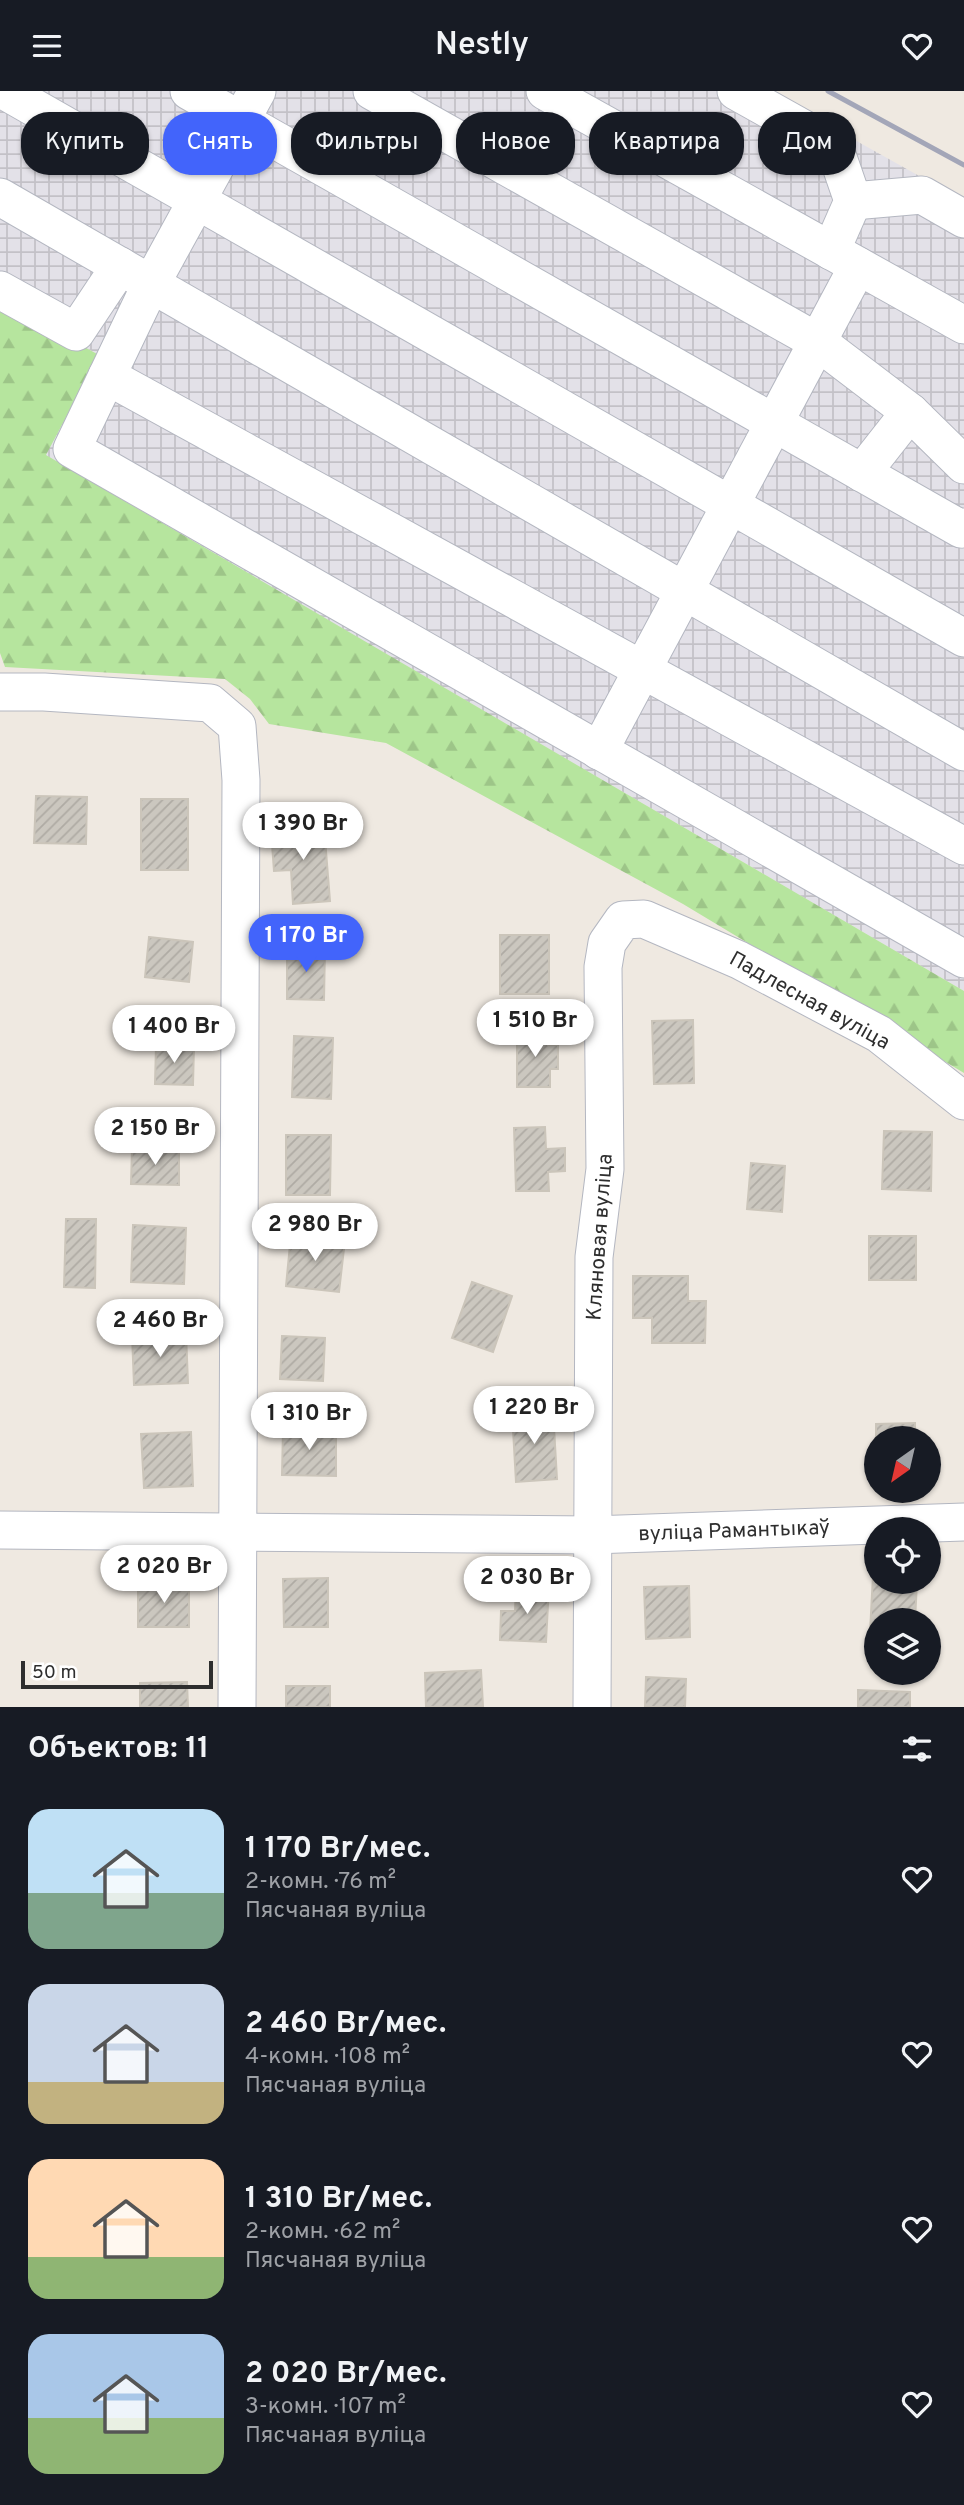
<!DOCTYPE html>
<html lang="ru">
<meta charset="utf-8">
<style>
body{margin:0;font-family:Overpass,sans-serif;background:#242831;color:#f1f3f6;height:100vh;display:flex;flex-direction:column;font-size:26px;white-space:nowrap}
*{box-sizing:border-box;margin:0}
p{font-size:23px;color:#9ea1a6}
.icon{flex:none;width:38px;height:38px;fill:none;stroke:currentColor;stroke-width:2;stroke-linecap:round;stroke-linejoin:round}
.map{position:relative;height:1616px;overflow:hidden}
.sheet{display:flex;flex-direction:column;background:#171b24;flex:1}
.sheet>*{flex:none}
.guide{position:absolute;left:21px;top:21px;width:922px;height:63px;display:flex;gap:14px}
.needle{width:46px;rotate:214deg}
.fabs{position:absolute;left:864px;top:1335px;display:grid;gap:14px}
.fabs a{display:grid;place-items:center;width:77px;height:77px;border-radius:50%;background:#171b24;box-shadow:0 2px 5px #0004;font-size:35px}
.scale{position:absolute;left:21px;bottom:18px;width:192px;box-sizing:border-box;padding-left:7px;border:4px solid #2e2e2e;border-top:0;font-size:19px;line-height:24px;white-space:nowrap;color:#2e2e2e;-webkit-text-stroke:5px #fff;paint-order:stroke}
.price{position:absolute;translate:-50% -60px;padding:0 16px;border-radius:24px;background:#fff;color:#222;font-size:23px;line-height:46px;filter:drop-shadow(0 2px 4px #0008)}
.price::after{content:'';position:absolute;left:50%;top:42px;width:21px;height:16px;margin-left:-10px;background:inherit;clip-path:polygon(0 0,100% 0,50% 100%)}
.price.selected{background:#4264fb;color:#fff}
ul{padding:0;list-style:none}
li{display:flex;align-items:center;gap:21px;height:175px;padding:0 28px}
li span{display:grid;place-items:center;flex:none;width:196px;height:140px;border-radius:21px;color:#555}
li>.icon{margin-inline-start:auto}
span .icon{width:84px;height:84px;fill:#fffc;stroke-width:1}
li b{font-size:30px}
h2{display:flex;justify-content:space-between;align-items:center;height:84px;padding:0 28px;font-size:30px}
.pill{padding:0 24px;border-radius:28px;background:#171b24;box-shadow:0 2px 5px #0004;font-size:24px;line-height:63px}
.pill.selected{background:#4264fb;color:#fff}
header{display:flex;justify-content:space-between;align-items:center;height:91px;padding:0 28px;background:#171b24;font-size:32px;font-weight:600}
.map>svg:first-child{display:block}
.industrial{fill:url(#industrial-grid)}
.forest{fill:url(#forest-firs)}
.building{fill:url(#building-hatch);stroke:#cbc5ba;stroke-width:2}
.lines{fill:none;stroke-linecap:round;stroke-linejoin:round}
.minor-casing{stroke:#b4b7c1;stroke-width:39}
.minor{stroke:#fff;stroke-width:37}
.rail{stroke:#a3a6b8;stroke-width:5}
.labels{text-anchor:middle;stroke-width:5;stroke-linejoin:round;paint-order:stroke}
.street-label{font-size:21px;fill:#2e2e2e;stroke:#fff}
</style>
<header><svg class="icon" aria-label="menu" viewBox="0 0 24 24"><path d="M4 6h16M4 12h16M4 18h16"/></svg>Nestly<svg class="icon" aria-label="heart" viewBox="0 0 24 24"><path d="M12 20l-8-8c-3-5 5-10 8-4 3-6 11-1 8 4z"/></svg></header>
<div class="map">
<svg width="964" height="1616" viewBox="0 0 964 1616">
<defs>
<pattern id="industrial-grid" width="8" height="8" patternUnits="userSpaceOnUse" patternTransform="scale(1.75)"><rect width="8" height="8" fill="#e3e1e8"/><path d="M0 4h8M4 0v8" fill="none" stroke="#c3c1c7"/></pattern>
<pattern id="forest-firs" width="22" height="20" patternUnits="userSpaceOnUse" patternTransform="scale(1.75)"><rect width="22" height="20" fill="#b6e59e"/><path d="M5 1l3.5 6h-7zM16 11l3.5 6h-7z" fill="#9dc588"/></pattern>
<pattern id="building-hatch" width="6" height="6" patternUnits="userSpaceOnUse" patternTransform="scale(1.75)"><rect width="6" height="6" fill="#cbc7bf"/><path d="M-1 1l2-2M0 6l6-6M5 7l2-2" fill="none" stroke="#afaba4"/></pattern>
</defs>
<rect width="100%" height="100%" fill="#efe9e1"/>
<polygon class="industrial" points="0,0 767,0 964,110 964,900 45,364 99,264 0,210"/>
<polygon class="forest" points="0,210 99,264 46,364 964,900 964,982 683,813 386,652 269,633 250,608 225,588 5,576 0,562"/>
<g class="building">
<polygon points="36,705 87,706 86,753 34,752"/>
<rect x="141" y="708" width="47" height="71"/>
<polygon points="324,735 330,810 293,813 291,779 274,780 271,740"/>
<rect x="500" y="844" width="49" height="59"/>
<polygon points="149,846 193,851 189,891 145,886"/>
<polygon points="287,857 325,857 324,909 287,908"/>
<polygon points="693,929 694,992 654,993 652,930"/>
<polygon points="517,940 549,940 548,954 558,954 558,978 550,978 550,996 517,996"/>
<polygon points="294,945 333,947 331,1008 292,1006"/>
<polygon points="156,954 194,955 193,994 155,993"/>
<polygon points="545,1036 546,1058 565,1057 565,1080 548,1081 549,1100 516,1100 514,1037"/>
<polygon points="884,1040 932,1041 931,1100 882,1098"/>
<polygon points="286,1044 331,1044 330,1104 286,1104"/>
<polygon points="132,1057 179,1058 179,1094 131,1093"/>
<polygon points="751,1072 785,1075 782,1121 747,1118"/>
<polygon points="66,1128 96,1128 95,1197 64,1196"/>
<polygon points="133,1134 186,1137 184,1193 131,1191"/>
<polygon points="291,1143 345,1149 339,1201 286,1195"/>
<rect x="869" y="1145" width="47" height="44"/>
<polygon points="633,1185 688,1185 688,1210 706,1210 705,1252 652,1252 652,1227 633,1227"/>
<polygon points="472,1191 512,1205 493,1261 452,1247"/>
<polygon points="186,1242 188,1292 134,1294 132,1244"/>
<polygon points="282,1245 325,1247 323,1290 280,1288"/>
<polygon points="553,1319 557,1388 516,1391 512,1321"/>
<polygon points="915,1332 915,1348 877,1348 876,1386 876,1333"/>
<polygon points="283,1337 336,1338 336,1385 282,1384"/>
<polygon points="191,1341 193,1395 144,1397 141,1343"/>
<polygon points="873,1484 877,1484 877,1491 917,1491 915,1530 877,1530 877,1541 870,1541"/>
<polygon points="328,1487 328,1536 284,1536 283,1488"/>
<rect x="138" y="1491" width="51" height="45"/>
<polygon points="516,1494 549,1495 546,1551 500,1549 501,1520 515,1520"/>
<polygon points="689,1495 690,1546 646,1548 644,1496"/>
<polygon points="481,1579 483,1615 426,1616 425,1582"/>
<polygon points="646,1586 686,1588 685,1616 645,1616"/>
<polygon points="187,1591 188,1616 140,1616 140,1592"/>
<rect x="286" y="1595" width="44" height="21"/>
<polygon points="858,1599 910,1601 910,1616 858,1616"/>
</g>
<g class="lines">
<defs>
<g id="minor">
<polyline points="5,0 964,547"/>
<polyline points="189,0 961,438 964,436"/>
<polyline points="257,0 151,193 72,358 964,868"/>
<polyline points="372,0 818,251 910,321 964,374"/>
<polyline points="545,0 964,234"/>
<polyline points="736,0 834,55 853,110 831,160"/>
<polyline points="0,106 964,661"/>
<polyline points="853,110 922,104 964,128"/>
<polyline points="0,199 76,241 120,175"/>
<polyline points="107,285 964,755"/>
<polyline points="862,382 910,321"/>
<polyline points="0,601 44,601 210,612 237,635 241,689 237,1616"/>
<polyline points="599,660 858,175"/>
<polyline points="0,1439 592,1444 964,1431"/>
<polyline points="592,1616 594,1166 605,1078 603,876 607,852 623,829 644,828 739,869 879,943 964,1010"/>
</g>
</defs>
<use href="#minor" class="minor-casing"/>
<use href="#minor" class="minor"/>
<polyline class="rail" points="828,0 964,74"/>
</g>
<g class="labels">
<g class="street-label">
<text transform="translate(810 909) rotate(29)" y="7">Падлесная вуліца</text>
<text transform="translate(599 1146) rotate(-86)" y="7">Кляновая вуліца</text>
<text transform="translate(734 1439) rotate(-2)" y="7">вуліца Рамантыкаў</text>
</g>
</g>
</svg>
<div class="fabs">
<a><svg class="needle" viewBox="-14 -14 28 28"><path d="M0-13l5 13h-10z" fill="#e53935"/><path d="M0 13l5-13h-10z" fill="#9ea1a6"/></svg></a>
<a><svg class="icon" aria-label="locate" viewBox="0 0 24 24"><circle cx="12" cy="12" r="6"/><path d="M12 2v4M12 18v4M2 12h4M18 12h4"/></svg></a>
<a><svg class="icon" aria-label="layers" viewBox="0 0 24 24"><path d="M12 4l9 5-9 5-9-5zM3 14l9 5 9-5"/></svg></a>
</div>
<div class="scale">50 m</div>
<b class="price" style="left:303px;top:771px">1 390 Br</b>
<b class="price selected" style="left:306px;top:883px">1 170 Br</b>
<b class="price" style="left:535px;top:968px">1 510 Br</b>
<b class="price" style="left:174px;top:974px">1 400 Br</b>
<b class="price" style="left:155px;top:1076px">2 150 Br</b>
<b class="price" style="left:315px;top:1172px">2 980 Br</b>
<b class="price" style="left:160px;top:1268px">2 460 Br</b>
<b class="price" style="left:534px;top:1355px">1 220 Br</b>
<b class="price" style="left:309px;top:1361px">1 310 Br</b>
<b class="price" style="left:164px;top:1514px">2 020 Br</b>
<b class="price" style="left:527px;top:1525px">2 030 Br</b>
<div class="guide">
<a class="pill">Купить</a>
<a class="pill selected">Снять</a>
<a class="pill">Фильтры</a>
<a class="pill">Новое</a>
<a class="pill">Квартира</a>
<a class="pill">Дом</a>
</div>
</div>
<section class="sheet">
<h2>Объектов: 11<svg class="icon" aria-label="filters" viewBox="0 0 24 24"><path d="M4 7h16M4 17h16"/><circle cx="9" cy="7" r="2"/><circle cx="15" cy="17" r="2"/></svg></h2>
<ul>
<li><span style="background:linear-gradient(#bfe0f5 60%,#7fa58c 0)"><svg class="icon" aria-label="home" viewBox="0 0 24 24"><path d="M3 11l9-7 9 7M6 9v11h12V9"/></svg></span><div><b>1 170 Br/мес.</b><p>2-комн. · 76 m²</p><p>Пясчаная вуліца</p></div><svg class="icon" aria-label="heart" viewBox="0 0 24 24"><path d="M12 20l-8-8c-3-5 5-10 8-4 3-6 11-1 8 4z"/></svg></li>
<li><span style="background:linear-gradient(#c9d6e8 70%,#c2b280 0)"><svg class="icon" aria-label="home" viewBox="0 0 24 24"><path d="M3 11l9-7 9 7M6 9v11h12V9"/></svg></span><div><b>2 460 Br/мес.</b><p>4-комн. · 108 m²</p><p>Пясчаная вуліца</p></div><svg class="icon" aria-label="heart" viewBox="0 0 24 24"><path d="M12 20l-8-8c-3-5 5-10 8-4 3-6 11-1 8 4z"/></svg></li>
<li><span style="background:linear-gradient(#ffd9b3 70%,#8fb573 0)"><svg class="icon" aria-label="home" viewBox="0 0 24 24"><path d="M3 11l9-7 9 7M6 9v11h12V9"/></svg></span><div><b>1 310 Br/мес.</b><p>2-комн. · 62 m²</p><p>Пясчаная вуліца</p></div><svg class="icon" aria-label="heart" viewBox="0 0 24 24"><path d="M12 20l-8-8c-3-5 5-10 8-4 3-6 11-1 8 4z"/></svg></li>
<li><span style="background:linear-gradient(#a9c7e8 60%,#8fb573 0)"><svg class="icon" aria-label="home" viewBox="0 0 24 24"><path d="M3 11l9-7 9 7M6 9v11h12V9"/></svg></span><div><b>2 020 Br/мес.</b><p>3-комн. · 107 m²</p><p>Пясчаная вуліца</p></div><svg class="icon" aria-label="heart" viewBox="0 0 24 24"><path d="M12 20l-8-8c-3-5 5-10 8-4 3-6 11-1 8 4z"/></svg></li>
</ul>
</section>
